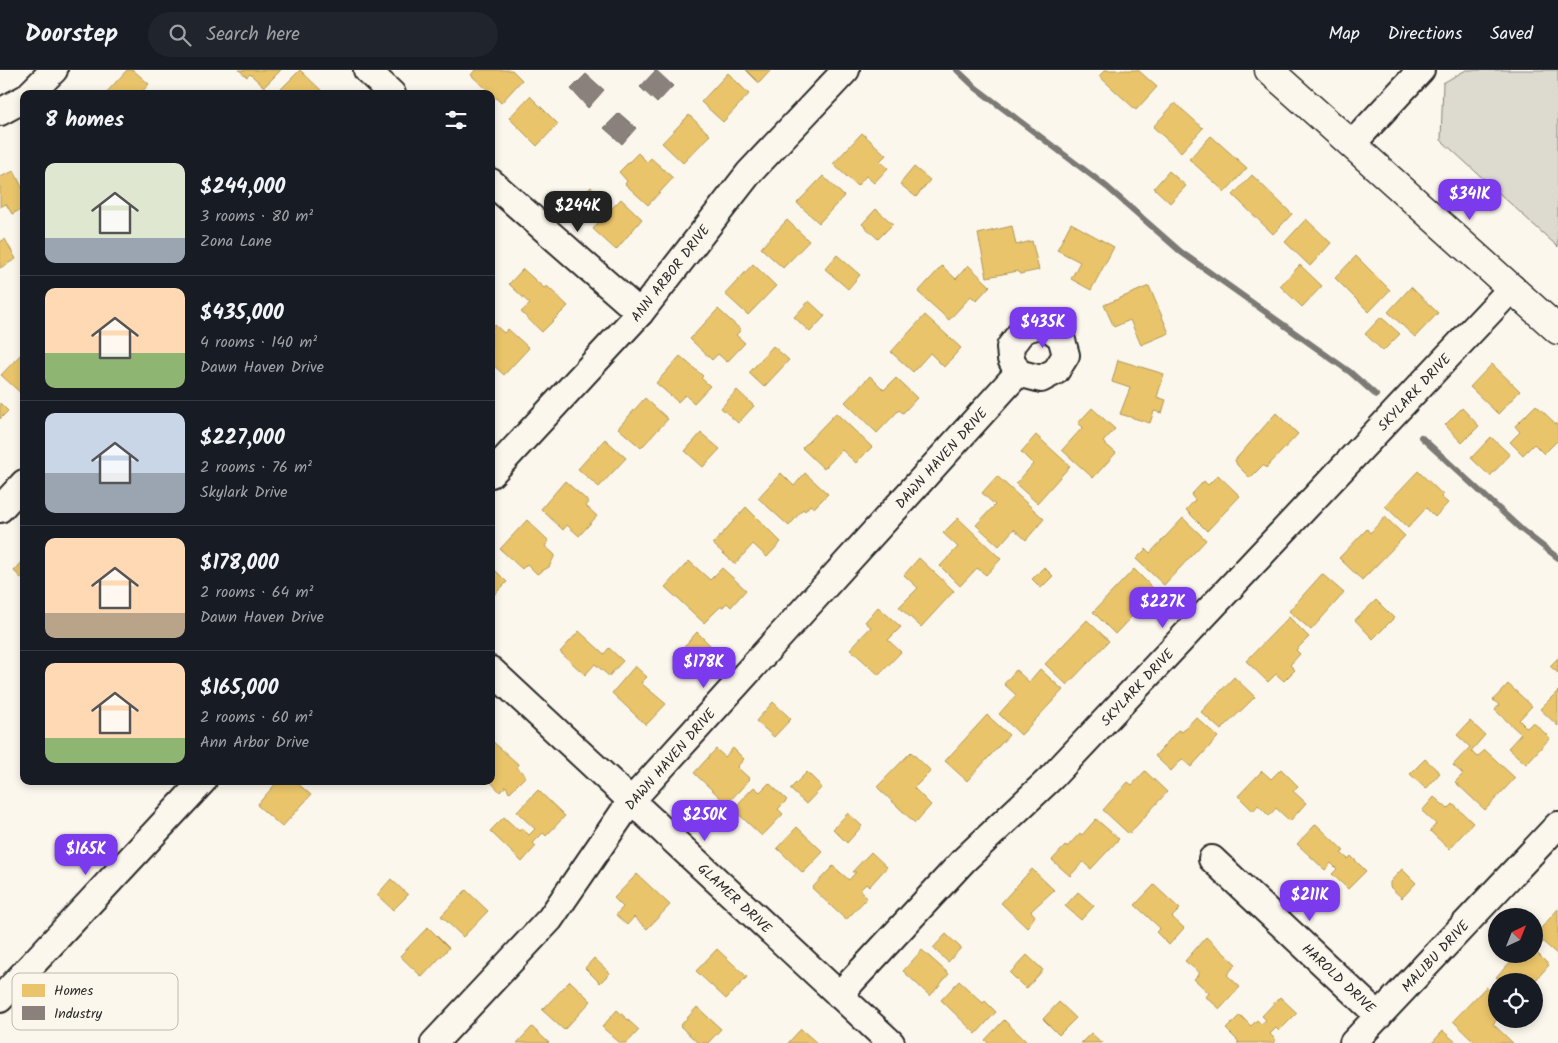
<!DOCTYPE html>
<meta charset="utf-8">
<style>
body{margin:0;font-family:Kalam,sans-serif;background:#20242c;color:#f1f3f6;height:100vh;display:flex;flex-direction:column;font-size:19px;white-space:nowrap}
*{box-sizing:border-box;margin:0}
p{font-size:16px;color:#9ea1a6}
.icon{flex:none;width:28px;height:28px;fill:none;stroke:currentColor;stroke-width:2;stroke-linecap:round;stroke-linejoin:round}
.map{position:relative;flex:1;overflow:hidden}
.panel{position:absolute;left:20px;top:20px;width:475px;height:695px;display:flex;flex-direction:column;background:#171b24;border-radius:10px;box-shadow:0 2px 8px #0003}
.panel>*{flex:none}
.needle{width:32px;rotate:43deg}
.buttons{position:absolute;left:1488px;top:838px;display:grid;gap:10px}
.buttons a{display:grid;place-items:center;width:55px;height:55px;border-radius:50%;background:#171b24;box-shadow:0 2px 8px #0003;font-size:25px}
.price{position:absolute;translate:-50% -42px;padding:0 11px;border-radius:10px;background:#7c3aed;color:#fff;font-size:16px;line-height:32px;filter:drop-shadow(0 1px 2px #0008)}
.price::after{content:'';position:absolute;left:50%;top:30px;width:15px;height:11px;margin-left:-8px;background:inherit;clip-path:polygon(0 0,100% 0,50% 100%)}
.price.active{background:#222;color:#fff}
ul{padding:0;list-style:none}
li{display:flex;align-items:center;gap:15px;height:125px;padding:0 25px}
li+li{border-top:1px solid #363941}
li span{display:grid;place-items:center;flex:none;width:140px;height:100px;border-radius:10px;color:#555}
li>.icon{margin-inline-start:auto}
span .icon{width:60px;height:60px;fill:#fffc;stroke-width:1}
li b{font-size:21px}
h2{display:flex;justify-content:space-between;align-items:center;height:60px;padding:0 25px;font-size:21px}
header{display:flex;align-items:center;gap:30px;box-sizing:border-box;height:70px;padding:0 25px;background:#171b24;border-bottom:1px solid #363941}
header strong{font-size:24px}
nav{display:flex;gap:28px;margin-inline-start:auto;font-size:18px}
.search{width:350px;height:45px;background:#20242c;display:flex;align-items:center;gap:12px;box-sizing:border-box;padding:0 18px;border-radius:28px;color:#9ea1a6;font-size:19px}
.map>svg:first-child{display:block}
.green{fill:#dddad0;stroke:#84827e}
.homes{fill:#e9c46a;stroke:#b09657}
.industry{fill:#8a817c;stroke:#6e6764}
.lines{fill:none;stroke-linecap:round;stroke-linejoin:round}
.stream{stroke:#7b7a75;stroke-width:6}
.minor-casing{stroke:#2b2b2b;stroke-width:30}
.major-casing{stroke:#2b2b2b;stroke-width:31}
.minor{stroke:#fbf7ec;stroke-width:26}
.major{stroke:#fbf7ec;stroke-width:28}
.labels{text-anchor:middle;stroke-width:5;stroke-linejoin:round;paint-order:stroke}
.street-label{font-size:14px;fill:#2b2b2b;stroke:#fbf7ec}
.key{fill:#fbf7ec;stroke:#bdbab2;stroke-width:1}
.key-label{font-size:14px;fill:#2b2b2b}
</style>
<header>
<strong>Doorstep</strong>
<div class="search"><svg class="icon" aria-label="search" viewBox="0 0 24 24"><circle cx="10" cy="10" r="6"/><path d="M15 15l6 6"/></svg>Search here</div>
<nav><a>Map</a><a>Directions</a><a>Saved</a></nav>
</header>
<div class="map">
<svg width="1558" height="973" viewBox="0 0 1558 973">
<rect width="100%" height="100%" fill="#fbf7ec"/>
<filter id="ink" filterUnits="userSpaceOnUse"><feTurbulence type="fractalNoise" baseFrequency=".02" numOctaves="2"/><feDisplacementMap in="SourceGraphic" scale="10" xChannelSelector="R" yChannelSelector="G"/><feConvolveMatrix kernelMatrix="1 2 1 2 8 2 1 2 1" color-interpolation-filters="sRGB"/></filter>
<g filter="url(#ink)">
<polygon class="green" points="1466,0 1558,0 1558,177 1441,70 1443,13"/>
<g class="homes">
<polygon points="127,0 133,0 149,14 140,24 105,24"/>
<polygon points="239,0 281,0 264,17 250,4 247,7"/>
<polygon points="300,0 325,24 281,24 278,22"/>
<polygon points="475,0 512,0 522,10 501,33 471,5"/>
<polygon points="746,0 771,0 759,13"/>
<polygon points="1105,0 1138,0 1157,17 1136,40 1099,6"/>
<polygon points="728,3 749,24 723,52 701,32"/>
<polygon points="530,26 558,54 537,76 509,48"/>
<polygon points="1175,33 1203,58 1181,82 1153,57"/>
<polygon points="689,45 710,65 683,93 662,73"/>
<polygon points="862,63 886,85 880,91 888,98 874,113 866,106 857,116 833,94"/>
<polygon points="1211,66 1247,98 1225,122 1189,89"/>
<polygon points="638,83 647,92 651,88 673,108 648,135 625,114 627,111 619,102"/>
<polygon points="914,97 930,110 916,127 900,114"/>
<polygon points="14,101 24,121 24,138 12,144 6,134 0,137 0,107"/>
<polygon points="1169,101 1186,116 1170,133 1154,118"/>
<polygon points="1252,105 1292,144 1273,164 1233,125"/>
<polygon points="823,106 844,126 819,153 797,133"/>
<polygon points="591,117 607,132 601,140 606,144 621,129 642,149 616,180 593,159 598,153 576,134"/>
<polygon points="876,139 893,154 878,169 862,154"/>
<polygon points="1306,149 1331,173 1310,196 1285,172"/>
<polygon points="787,150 809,171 783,198 761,178"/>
<polygon points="1071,153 1114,177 1091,220 1071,209 1080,192 1057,180"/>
<polygon points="1012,156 1016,175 1032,171 1039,200 1020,204 1018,201 987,207 978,164"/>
<polygon points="5,169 16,189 0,198 0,172"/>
<polygon points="837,185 860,205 848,219 825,199"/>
<polygon points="1356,186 1390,220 1369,242 1335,208"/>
<polygon points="753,194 776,216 748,245 725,224"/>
<polygon points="968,195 990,216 976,231 971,226 949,250 918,222 942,196 956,209"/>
<polygon points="1300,195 1322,216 1302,237 1280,216"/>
<polygon points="523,199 544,218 547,216 568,236 542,262 521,242 530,234 509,214"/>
<polygon points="1149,216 1169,263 1141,275 1130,250 1114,257 1104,235"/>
<polygon points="1411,217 1438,243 1415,267 1388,242"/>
<polygon points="809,231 825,246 810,262 794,247"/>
<polygon points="718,239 741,260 736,265 745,273 727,292 718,284 712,290 690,269"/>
<polygon points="925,245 961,278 944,297 930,283 913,302 891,282"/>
<polygon points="1381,247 1400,264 1383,281 1365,264"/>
<polygon points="495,255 504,263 508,259 529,278 504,305 491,293 491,260"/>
<polygon points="773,276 789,290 764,317 749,303"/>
<polygon points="24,281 24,326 1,305"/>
<polygon points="680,286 703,306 701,308 710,316 694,333 685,325 678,332 656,313"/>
<polygon points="1118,290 1164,304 1157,327 1166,330 1162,343 1154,341 1150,353 1120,344 1130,318 1112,312"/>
<polygon points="1492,294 1520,321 1498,344 1470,317"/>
<polygon points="870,306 884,320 896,308 917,328 903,343 899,340 877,363 845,332"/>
<polygon points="737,320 754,336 738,353 721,338"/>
<polygon points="645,328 668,349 641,378 618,358"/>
<polygon points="0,333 8,341 0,349"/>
<polygon points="1536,335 1558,356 1558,370 1544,384 1534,374 1523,385 1510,372 1520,362 1515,356"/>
<polygon points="1092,338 1115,359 1103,372 1116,383 1093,408 1062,380 1083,357 1078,353"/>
<polygon points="1462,338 1479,356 1462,373 1445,355"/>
<polygon points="836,343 872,377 856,393 842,380 824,399 802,378"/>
<polygon points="1276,343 1298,364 1266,398 1263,395 1250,408 1237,395 1235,390"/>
<polygon points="701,363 720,379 703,397 685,381"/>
<polygon points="1036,365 1070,396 1037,433 1016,414 1033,394 1021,382"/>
<polygon points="1491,367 1510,385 1490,406 1471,388"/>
<polygon points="605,369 626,388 599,417 578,399"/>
<polygon points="1418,401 1443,425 1441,427 1448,433 1435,447 1426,438 1408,458 1385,436"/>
<polygon points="781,403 794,416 805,403 828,424 814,438 810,435 805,441 803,439 789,456 758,428"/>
<polygon points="1218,405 1240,426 1207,461 1186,440 1195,430 1191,425 1204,411 1208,415"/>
<polygon points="997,406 1044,449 1026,470 1014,459 999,476 976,455 995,435 982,423"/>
<polygon points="565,411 589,432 586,436 597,446 579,466 567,455 563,460 541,439"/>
<polygon points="746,437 781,472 767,487 753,474 735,494 713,474"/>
<polygon points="1385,447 1405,466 1362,510 1339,488 1367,459 1370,463"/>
<polygon points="958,448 1001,489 986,505 977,498 960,516 940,496 958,477 943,463"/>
<polygon points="1183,448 1206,470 1164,515 1136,489 1146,479 1150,483"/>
<polygon points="527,450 549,471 545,476 555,485 549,497 537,504 527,494 522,499 500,479"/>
<polygon points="919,488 954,521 921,557 899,537 918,518 904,505"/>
<polygon points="24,490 24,511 14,501"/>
<polygon points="689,491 710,510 722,498 746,520 731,537 727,533 723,537 720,537 704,553 665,517"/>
<polygon points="491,496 507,512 491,528"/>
<polygon points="1044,497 1053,506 1041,518 1032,509"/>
<polygon points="1134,499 1156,521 1115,564 1093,542"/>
<polygon points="1322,504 1344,523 1311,560 1289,541"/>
<polygon points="1376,530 1394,548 1373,569 1355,550"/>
<polygon points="878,537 901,557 888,570 901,582 879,605 850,579 871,557 865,552"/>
<polygon points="1289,547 1309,567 1296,580 1300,584 1290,595 1295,600 1284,611 1276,604 1268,612 1246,591"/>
<polygon points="1087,550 1109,571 1067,615 1045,594"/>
<polygon points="579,561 604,584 609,578 623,591 609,606 595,594 585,605 560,582"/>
<polygon points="697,562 713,578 698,595 681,580"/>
<polygon points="1558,588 1558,603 1550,596"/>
<polygon points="635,596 647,607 641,613 666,634 646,655 612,623"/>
<polygon points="1040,599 1063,620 1021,665 999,644 1016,625 1004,614 1016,600 1029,612"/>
<polygon points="1234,607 1255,627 1221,660 1201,642"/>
<polygon points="1508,614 1532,636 1519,650 1527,658 1533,652 1550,668 1526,694 1508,678 1521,664 1495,640 1499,635 1493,630"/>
<polygon points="1558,621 1558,656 1540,639"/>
<polygon points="773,632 791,649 774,667 756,651"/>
<polygon points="987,645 1009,665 967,711 945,691"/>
<polygon points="1196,647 1218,667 1191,697 1182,689 1171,701 1155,686 1178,660 1182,662"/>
<polygon points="1470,651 1485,665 1471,681 1477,687 1485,680 1515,708 1485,740 1455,712 1463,704 1453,695 1470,677 1457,665"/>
<polygon points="491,670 518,694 517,698 526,706 509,723 506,716 500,722 490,711"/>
<polygon points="733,678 744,689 737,697 750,709 727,734 694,703 716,679 725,687"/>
<polygon points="911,682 931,701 914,718 931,735 915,753 877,717"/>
<polygon points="1425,689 1440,703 1426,719 1410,704"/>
<polygon points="1281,699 1298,716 1293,721 1306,733 1290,751 1276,738 1269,746 1258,735 1253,741 1238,726 1262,701 1271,709"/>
<polygon points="1145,701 1167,722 1129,764 1103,740 1128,712 1132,715"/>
<polygon points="807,702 822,717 806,734 790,719"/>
<polygon points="278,711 295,711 311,725 282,757 257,735"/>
<polygon points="769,713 787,730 778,739 783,744 762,766 733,739 754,717 760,722"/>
<polygon points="538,720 565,746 546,766 543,763 533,773 536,776 522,792 490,761 504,747 519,761 522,758 529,765 535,759 517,742"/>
<polygon points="1434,727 1448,739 1453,734 1473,753 1449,779 1430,761 1436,754 1422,741"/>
<polygon points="848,743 862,756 847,773 833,759"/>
<polygon points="1096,749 1119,769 1091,799 1083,792 1070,806 1052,790 1066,775 1067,777 1080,763 1082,765"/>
<polygon points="1316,754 1344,781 1341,783 1348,789 1351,786 1366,801 1348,819 1332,804 1337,799 1331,793 1325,800 1297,774"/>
<polygon points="797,757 823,782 803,803 777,778"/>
<polygon points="871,782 887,797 869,817 866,814 860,820 867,828 846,850 812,818 833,796 849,810 856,802 852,802"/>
<polygon points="1032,799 1054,820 1031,841 1035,846 1027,858 1001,833"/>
<polygon points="1402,799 1416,813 1402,828 1390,817 1390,812"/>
<polygon points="637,804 670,835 647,859 634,847 627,855 616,845 623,837 614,828"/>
<polygon points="391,809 408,825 393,840 377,825"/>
<polygon points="1154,815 1180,839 1172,847 1184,858 1169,875 1156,862 1160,858 1135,835"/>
<polygon points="466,820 488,841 463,867 441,846"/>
<polygon points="1078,822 1094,836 1081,850 1065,836"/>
<polygon points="1558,839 1558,885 1535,865"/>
<polygon points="428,857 449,878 422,907 400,886"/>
<polygon points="946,864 961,878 948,892 933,878"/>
<polygon points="1206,867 1236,894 1227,905 1240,917 1220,939 1206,927 1209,923 1194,909 1200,903 1185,891"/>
<polygon points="717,879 747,907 726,929 696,901"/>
<polygon points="922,880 949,904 930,926 903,901"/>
<polygon points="1534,880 1549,895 1534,912 1501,911 1496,907 1518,884 1534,884"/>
<polygon points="1027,885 1043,900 1026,919 1010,903"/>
<polygon points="594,888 610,903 600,913 585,898"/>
<polygon points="570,911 591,931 564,960 542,940"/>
<polygon points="959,911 983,933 985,931 996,942 976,964 941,930"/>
<polygon points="1486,917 1496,926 1498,949 1493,954 1513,973 1476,973 1453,951"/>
<polygon points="1280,927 1297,943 1279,961 1276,958 1270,964 1276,970 1273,973 1237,973 1239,972 1226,959 1240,945 1251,956 1257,950 1261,954 1266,950 1262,946"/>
<polygon points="1059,932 1076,948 1059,965 1043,949"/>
<polygon points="697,937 721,959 708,973 698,973 680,956"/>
<polygon points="617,940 639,960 627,973 620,973 602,957"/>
<polygon points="1004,950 1028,973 988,973 985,970"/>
<polygon points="532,957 549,973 517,973"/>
<polygon points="801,959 817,973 788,973"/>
<polygon points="1443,961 1457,973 1432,973"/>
<polygon points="1091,963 1102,973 1081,973"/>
</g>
<g class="industry">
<polygon points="656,0 673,16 657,33 640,17"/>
<polygon points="586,4 604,20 588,38 571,19"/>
<polygon points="619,43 636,58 622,74 604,58"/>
</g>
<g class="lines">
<g class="stream">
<polyline points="957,0 976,18 1107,117 1181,182 1350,302 1376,325"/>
<polyline points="1421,367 1522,460 1558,488"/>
</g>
<defs>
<g id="minor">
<polyline points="367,0 392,24"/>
<polyline points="30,24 54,0"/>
<polyline points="0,42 24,29"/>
<polyline points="1352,74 1421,0"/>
<polyline points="491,112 640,243"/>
<polygon points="1043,254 1061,267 1066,285 1056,301 1041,309 1018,303 1011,289 1010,277 1023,260"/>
<polyline points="491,404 640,243 749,103 846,0"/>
<polyline points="0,439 24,413"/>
<polyline points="491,600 891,973"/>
<polyline points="1212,789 1379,946"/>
<polyline points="839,925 964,790 1052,707 1512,218"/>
<polyline points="0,929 203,711"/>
<polyline points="434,973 550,849 631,731 1018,303"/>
<polyline points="1353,973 1558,755"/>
</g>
<polyline id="major" points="1269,0 1558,260"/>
</defs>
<use href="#minor" class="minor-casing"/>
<use href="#major" class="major-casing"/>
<use href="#minor" class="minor"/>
<use href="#major" class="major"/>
</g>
</g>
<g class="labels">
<g class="street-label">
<text transform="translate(670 203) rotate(-52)" y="5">ANN ARBOR DRIVE</text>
<text transform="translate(1414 322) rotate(-47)" y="5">SKYLARK DRIVE</text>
<text transform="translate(941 388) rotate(-48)" y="5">DAWN HAVEN DRIVE</text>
<text transform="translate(1137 617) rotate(-47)" y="5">SKYLARK DRIVE</text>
<text transform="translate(670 689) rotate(-49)" y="5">DAWN HAVEN DRIVE</text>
<text transform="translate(735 828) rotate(43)" y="5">GLAMER DRIVE</text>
<text transform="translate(1435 886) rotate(-47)" y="5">MALIBU DRIVE</text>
<text transform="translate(1339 908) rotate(43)" y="5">HAROLD DRIVE</text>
</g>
</g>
<rect x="12" y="903" width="166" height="57" rx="8" class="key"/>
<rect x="22" y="914" width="23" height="13" fill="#e9c46a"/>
<rect x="22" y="936" width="23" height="14" fill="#8a817c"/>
<g class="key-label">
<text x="54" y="925">Homes</text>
<text x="54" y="948">Industry</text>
</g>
</svg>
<div class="buttons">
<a><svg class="needle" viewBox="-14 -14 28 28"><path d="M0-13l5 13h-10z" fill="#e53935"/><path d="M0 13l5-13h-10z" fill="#9ea1a6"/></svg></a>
<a><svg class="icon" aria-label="locate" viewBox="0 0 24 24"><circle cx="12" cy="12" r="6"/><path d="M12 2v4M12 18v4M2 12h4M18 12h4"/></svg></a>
</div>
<b class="price" style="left:1470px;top:151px">$341K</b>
<b class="price active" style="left:578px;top:163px">$244K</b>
<b class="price" style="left:1043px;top:279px">$435K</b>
<b class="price" style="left:1163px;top:559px">$227K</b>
<b class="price" style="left:704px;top:619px">$178K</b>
<b class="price" style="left:705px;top:772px">$250K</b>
<b class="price" style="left:86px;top:806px">$165K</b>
<b class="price" style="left:1310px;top:852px">$211K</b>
<section class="panel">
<h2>8 homes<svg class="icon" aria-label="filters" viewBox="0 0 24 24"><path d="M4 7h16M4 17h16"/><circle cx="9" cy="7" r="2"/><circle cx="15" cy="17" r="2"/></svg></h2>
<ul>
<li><span style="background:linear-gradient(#dfe7d0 75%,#9aa5b1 0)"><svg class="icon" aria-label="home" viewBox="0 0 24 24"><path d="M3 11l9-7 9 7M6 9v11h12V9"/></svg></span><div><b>$244,000</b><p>3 rooms · 80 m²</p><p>Zona Lane</p></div></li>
<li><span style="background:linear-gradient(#ffd9b3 65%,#8fb573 0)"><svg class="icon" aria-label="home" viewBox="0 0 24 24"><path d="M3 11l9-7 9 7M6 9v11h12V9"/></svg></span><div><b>$435,000</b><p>4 rooms · 140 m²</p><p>Dawn Haven Drive</p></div></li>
<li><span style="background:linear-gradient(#c9d6e8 60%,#9aa5b1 0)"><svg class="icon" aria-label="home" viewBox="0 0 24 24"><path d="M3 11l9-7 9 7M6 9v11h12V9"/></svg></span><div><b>$227,000</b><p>2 rooms · 76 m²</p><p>Skylark Drive</p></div></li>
<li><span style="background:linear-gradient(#ffd9b3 75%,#b9a48a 0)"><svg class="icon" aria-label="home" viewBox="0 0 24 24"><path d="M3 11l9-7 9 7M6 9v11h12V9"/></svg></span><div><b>$178,000</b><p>2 rooms · 64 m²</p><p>Dawn Haven Drive</p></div></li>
<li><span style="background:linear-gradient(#ffd9b3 75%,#8fb573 0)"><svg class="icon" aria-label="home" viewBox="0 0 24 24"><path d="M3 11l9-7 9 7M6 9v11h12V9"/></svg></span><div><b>$165,000</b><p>2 rooms · 60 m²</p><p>Ann Arbor Drive</p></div></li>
</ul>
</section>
</div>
